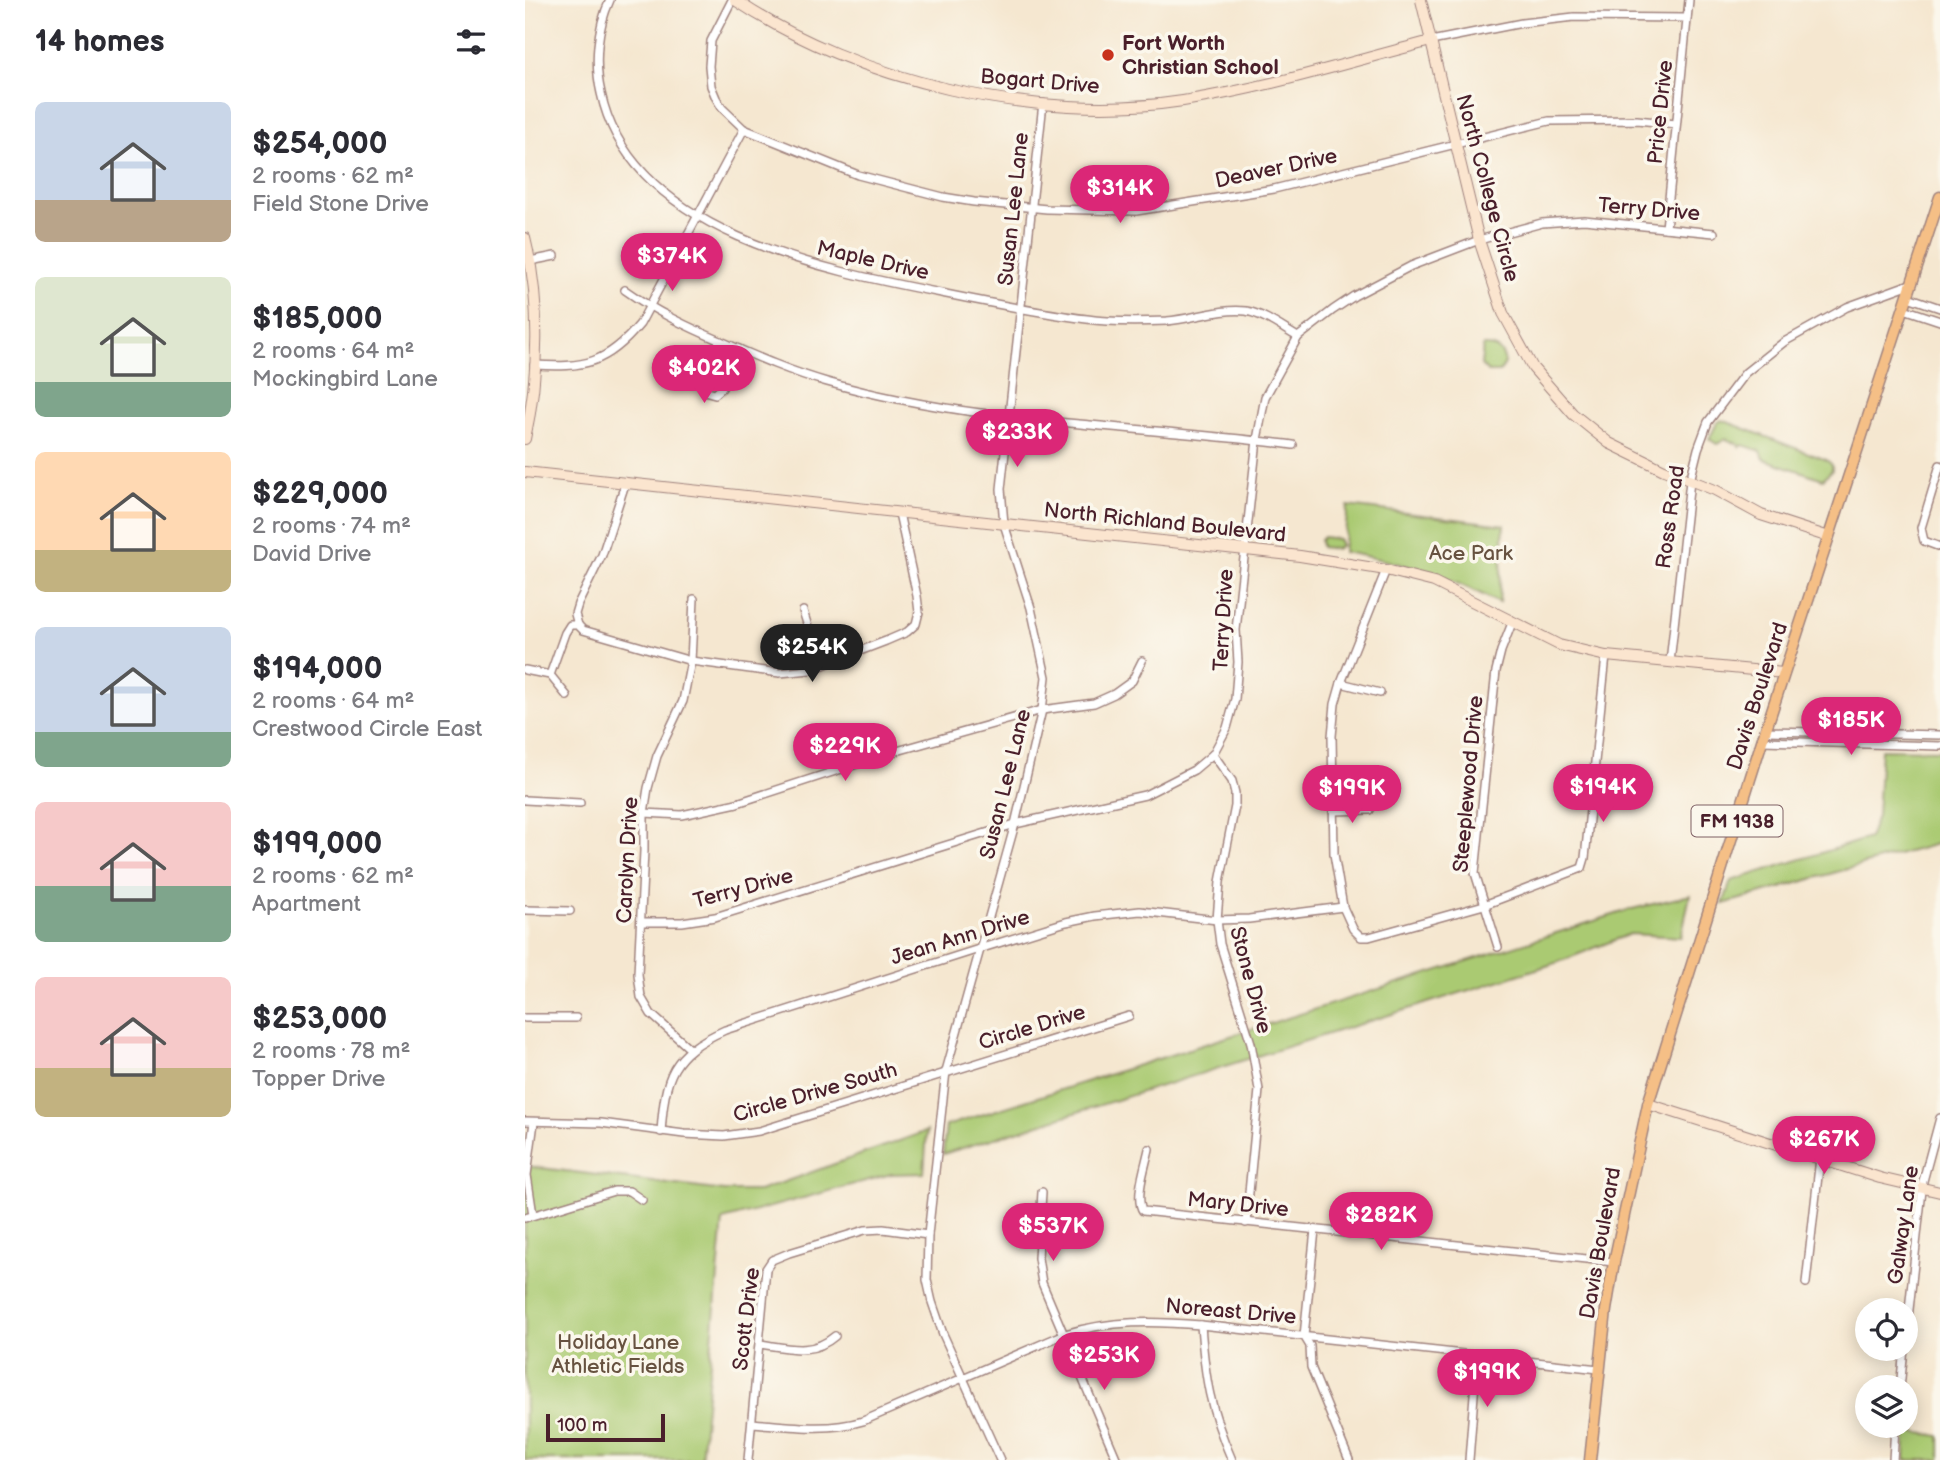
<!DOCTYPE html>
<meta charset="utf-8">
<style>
body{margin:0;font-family:"Balsamiq Sans",sans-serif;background:#f2f2f3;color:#2b2b33;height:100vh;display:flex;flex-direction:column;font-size:26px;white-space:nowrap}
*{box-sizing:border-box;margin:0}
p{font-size:23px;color:#7c7c81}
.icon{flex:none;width:38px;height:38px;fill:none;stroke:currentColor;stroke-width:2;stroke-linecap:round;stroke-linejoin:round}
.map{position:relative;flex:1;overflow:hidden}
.sheet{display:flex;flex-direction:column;background:#fff;width:525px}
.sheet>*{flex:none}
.tools{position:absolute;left:1330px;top:1298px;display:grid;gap:14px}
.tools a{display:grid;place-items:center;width:63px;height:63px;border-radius:50%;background:#fff;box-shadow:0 4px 18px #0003;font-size:35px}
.scale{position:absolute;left:21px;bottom:18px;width:119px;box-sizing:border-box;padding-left:7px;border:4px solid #4a1f2b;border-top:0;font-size:19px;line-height:24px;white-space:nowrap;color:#4a1f2b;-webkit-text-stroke:5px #fbf7ec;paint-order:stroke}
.price{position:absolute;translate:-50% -60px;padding:0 16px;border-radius:24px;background:#db2777;color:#fff;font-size:23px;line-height:46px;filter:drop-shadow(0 2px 4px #0008)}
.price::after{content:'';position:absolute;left:50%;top:42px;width:21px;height:16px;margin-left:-10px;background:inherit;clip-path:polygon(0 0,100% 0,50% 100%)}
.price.selected{background:#222;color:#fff}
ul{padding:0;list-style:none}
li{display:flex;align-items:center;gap:21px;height:175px;padding:0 35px}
li span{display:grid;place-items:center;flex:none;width:196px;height:140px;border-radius:10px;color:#555}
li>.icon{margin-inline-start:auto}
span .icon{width:84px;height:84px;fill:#fffc;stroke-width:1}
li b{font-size:30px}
h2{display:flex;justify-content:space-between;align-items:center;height:84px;padding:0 35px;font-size:30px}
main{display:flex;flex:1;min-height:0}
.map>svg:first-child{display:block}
.green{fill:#aaca72;stroke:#7a744e;stroke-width:2}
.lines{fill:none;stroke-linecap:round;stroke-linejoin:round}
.street-casing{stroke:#a0837e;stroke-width:10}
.secondary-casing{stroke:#a0837e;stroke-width:12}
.primary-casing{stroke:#a0837e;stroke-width:13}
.street{stroke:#fff;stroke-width:7}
.secondary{stroke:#fbe5cf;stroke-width:10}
.primary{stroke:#f5bf86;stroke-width:10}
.poi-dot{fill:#c8321e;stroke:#fbf7ec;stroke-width:2.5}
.labels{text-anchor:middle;stroke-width:7;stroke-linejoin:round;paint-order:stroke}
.shield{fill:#fbf7ec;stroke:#7f6065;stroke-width:2}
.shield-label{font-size:19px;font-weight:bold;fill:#4a1f2b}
.poi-label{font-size:21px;font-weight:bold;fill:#4a1f2b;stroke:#fbf7ec;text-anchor:start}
.street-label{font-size:21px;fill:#4a1f2b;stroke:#fbf7ec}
.park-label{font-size:21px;fill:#675240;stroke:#fbf7ec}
</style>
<main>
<section class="sheet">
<h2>14 homes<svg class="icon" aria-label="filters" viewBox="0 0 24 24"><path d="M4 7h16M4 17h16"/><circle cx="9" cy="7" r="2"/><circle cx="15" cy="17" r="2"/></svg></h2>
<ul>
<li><span style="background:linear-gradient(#c9d6e8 70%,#b9a48a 0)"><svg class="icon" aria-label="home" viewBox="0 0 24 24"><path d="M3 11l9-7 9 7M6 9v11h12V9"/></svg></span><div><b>$254,000</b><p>2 rooms · 62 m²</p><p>Field Stone Drive</p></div></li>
<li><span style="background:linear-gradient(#dfe7d0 75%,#7fa58c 0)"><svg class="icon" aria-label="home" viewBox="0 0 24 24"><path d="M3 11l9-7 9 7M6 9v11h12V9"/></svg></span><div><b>$185,000</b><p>2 rooms · 64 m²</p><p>Mockingbird Lane</p></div></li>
<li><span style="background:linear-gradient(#ffd9b3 70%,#c2b280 0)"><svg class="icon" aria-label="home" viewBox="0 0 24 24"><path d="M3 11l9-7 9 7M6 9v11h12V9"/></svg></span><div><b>$229,000</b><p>2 rooms · 74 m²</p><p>David Drive</p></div></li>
<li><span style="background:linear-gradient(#c9d6e8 75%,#7fa58c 0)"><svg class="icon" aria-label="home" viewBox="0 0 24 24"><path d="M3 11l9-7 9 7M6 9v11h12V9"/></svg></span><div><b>$194,000</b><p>2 rooms · 64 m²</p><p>Crestwood Circle East</p></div></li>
<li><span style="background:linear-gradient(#f6c9c9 60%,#7fa58c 0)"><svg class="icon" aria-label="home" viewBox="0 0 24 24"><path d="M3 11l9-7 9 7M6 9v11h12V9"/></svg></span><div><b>$199,000</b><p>2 rooms · 62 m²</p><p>Apartment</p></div></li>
<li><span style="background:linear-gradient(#f6c9c9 65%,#c2b280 0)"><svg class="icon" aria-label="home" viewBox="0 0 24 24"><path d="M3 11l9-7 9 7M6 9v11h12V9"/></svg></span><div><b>$253,000</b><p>2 rooms · 78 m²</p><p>Topper Drive</p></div></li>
</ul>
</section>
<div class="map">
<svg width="1415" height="1460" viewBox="0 0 1415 1460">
<rect width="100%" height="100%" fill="#fbf7ec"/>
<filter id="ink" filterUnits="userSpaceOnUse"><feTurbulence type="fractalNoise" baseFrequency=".0143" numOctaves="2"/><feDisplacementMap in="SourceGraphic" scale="14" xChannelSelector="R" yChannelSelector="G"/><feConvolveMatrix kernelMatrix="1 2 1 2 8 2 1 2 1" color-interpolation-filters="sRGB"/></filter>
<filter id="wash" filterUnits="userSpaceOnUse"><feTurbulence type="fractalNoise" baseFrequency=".00686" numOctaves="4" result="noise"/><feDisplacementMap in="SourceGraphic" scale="28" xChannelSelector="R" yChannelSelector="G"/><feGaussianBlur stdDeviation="1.57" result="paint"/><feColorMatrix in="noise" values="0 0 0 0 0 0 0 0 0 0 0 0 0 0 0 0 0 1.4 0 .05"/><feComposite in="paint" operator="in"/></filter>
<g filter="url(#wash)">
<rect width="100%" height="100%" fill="#f5e7d0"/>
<g class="green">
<path d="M 958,346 C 971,345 978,351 980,363 L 975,372 L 963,372 L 956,365 Z"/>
<polygon points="1197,420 1302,460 1307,465 1307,470 1298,479 1239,459 1236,451 1218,445 1215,447 1213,444 1201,439 1192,444 1184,439 1192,423"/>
<path d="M 823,506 L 979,525 L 974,603 C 919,574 879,563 818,552 Z"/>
<polygon points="798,537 813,539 816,545 811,549 796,547 795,540"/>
<polygon points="1356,749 1415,750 1415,843 1198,904 1206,881 1344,838 1352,816"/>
<polygon points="1165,895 1156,937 1105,934 1031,963 418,1154 421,1126 1107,909"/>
<polygon points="402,1131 399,1173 366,1174 198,1220 176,1460 0,1460 0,1166 199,1191 234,1191"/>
<polygon points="1381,1431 1415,1436 1415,1460 1380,1460"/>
</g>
</g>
<g filter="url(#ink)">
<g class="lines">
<defs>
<g id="street">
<path d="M 85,0 C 72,28 69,63 76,93 C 105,232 299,270 416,293 C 465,303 513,313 562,319 C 588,323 617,322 642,321 C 668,319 695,308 721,311 C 739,314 757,328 773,337"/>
<polyline points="207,0 186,41 184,66 186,86 191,98 197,108 219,129 333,175 418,197 449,202 522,209 611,211 749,189 1024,121 1112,120 1151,124"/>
<polyline points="906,41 997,23 1049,17 1162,18"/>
<polyline points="1141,228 1164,0"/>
<polyline points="5,261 30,256"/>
<path d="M 100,290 C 131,312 163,327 198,342 C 232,357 266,372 302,382 C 453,425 613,425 768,445"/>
<polyline points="1383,297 1415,308"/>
<polyline points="1379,309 1415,321"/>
<polyline points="195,341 179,383 183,392 190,394 197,388 214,349"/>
<path d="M 9,365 C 59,368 82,364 115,324 L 219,129"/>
<polyline points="1415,465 1396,528 1399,541 1415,547"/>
<polyline points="861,570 816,683 810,704 807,736 809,854 818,907 828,929 836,937 844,937 959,905 1057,868 1060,858 1081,656"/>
<polyline points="278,611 295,664"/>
<polyline points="53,625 58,630 166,661 255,673 285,670 361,641 382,632 391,624 394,612 392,596 374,513"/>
<polyline points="53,625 50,614 53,604 77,555 100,484"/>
<polyline points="1145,662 1165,481 1173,449 1183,422 1220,373 1259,342 1322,307 1388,283"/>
<polyline points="0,670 25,675 42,696"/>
<polyline points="25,675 40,633 45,625 53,625"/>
<polyline points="816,683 855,693"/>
<polyline points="1240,731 1415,735"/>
<polyline points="1237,741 1415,746"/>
<polyline points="688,754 707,781 710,793 710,806 695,882 692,920 695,944 726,1043 734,1090 721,1223"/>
<polyline points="0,800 55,803"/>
<polyline points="808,811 845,810"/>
<polyline points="119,813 157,815 212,803 372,751 517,710 569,703 589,694 607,681 617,661"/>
<polyline points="0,910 45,911"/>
<polyline points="116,922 157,922 190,917 490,824 620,795 669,770 688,754 702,728 710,699 713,662 711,630 732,440 740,397 773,337 808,310 829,296 886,266 954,240 1017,223 1059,220 1189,233"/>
<polyline points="973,947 950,873 971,671 976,651 987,623"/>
<polyline points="0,1018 51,1018"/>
<polyline points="164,1048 126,1014 116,997 113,974 119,851 119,813 123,788 132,756 158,701 166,661 169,599"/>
<polyline points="0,1121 76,1123 159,1134 199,1136 234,1131 604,1016"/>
<path d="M 136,1132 C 140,1076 146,1054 200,1030 L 454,949 L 541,922 L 570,916 L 615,911 L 692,920 L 724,919 L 818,907"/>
<path d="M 624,1149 C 621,1164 609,1199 618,1211 L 1089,1262"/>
<polyline points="517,1192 513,1258 517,1283 592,1460"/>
<polyline points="8,1215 2,1175 9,1122"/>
<polyline points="0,1218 89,1191 104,1191 117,1200"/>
<polyline points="790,1230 779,1336 785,1346 786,1367 824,1460"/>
<polyline points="1281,1283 1295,1158"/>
<path d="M 676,1325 C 680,1379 685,1410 707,1460"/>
<polyline points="1381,1337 1398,1181 1415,1118"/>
<path d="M 235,1344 C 263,1348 287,1356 310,1336"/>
<polyline points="1375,1388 1379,1349"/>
<path d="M 227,1423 C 265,1426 301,1432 338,1421 L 540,1334 C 586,1320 629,1321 676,1325 L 1074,1369"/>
<polyline points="223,1460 241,1269 247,1260 264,1253 340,1230 358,1229 403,1235"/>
<polyline points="475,1460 418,1334 407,1302 402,1280 403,1235 421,1071 490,824 517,710 521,677 506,608 479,524 476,489 518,103"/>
<polyline points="944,1460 952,1356"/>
<polyline points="1368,1460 1370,1426"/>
</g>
<g id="secondary">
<path d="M 210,0 C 332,82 513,123 658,101 C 742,88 824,62 906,41"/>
<polyline points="896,0 954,240 978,313 1008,368 1048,414 1084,443 1139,470 1190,490 1236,515 1304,537"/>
<path d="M 0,238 C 16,302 14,376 0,439"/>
<polyline points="0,472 775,556 861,570 909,582 1034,645 1081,656 1259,673"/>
<polyline points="1123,1104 1355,1178 1415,1192"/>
</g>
<polyline id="primary" points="1065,1460 1081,1310 1089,1262 1123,1104 1237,741 1415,197"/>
</defs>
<use href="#street" class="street-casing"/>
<use href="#secondary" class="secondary-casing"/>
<use href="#primary" class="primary-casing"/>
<use href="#street" class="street"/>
<use href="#secondary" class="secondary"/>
<use href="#primary" class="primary"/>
</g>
</g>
<circle class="poi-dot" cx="583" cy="55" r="7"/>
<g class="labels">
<rect class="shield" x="1166.5" y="805.5" width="91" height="31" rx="5"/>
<g class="shield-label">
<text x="1212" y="828">FM 1938</text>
</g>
<g class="poi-label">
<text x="597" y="50">Fort Worth<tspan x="597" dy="24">Christian School</tspan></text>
</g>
<g class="street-label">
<text transform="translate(515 81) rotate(5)" y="7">Bogart Drive</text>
<text transform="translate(1135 112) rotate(-84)" y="7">Price Drive</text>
<text transform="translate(751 168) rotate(-12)" y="7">Deaver Drive</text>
<text transform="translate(963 188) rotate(75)" y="7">North College Circle</text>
<text transform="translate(488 209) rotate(-84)" y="7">Susan Lee Lane</text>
<text transform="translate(1124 209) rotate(5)" y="7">Terry Drive</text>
<text transform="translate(348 260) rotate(13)" y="7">Maple Drive</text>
<text transform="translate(1145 517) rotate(-82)" y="7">Ross Road</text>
<text transform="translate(640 522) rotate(6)" y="7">North Richland Boulevard</text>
<text transform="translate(698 620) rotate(-87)" y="7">Terry Drive</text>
<text transform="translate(1232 696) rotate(-72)" y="7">Davis Boulevard</text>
<text transform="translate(480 784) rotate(-76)" y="7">Susan Lee Lane</text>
<text transform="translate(943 784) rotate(-85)" y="7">Steeplewood Drive</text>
<text transform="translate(102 860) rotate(-87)" y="7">Carolyn Drive</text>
<text transform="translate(218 888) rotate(-15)" y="7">Terry Drive</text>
<text transform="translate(435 937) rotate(-17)" y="7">Jean Ann Drive</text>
<text transform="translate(726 980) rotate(75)" y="7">Stone Drive</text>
<text transform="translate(507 1027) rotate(-17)" y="7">Circle Drive</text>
<text transform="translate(290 1092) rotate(-16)" y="7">Circle Drive South</text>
<text transform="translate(713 1204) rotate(6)" y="7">Mary Drive</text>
<text transform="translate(1378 1225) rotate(-82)" y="7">Galway Lane</text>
<text transform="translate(1075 1243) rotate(-80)" y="7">Davis Boulevard</text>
<text transform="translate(706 1311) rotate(5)" y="7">Noreast Drive</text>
<text transform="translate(221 1319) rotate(-83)" y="7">Scott Drive</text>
</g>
<g class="park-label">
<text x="946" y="560">Ace Park</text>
<text x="93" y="1349">Holiday Lane<tspan x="93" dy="24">Athletic Fields</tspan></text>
</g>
</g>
</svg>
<div class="tools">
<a><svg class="icon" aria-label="locate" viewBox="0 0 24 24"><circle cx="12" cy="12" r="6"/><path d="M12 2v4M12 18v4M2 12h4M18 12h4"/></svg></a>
<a><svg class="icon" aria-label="layers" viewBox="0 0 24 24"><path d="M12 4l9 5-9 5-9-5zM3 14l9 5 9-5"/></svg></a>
</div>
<div class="scale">100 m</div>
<b class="price" style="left:595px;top:225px">$314K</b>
<b class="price" style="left:147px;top:293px">$374K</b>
<b class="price" style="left:179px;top:405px">$402K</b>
<b class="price" style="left:492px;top:469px">$233K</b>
<b class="price selected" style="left:287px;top:684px">$254K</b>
<b class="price" style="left:1326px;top:757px">$185K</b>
<b class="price" style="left:320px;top:783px">$229K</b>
<b class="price" style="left:1078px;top:824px">$194K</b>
<b class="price" style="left:827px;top:825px">$199K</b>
<b class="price" style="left:1299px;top:1176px">$267K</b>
<b class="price" style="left:856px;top:1252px">$282K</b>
<b class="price" style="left:528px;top:1263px">$537K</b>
<b class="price" style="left:579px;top:1392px">$253K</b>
<b class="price" style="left:962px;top:1409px">$199K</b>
</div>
</main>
